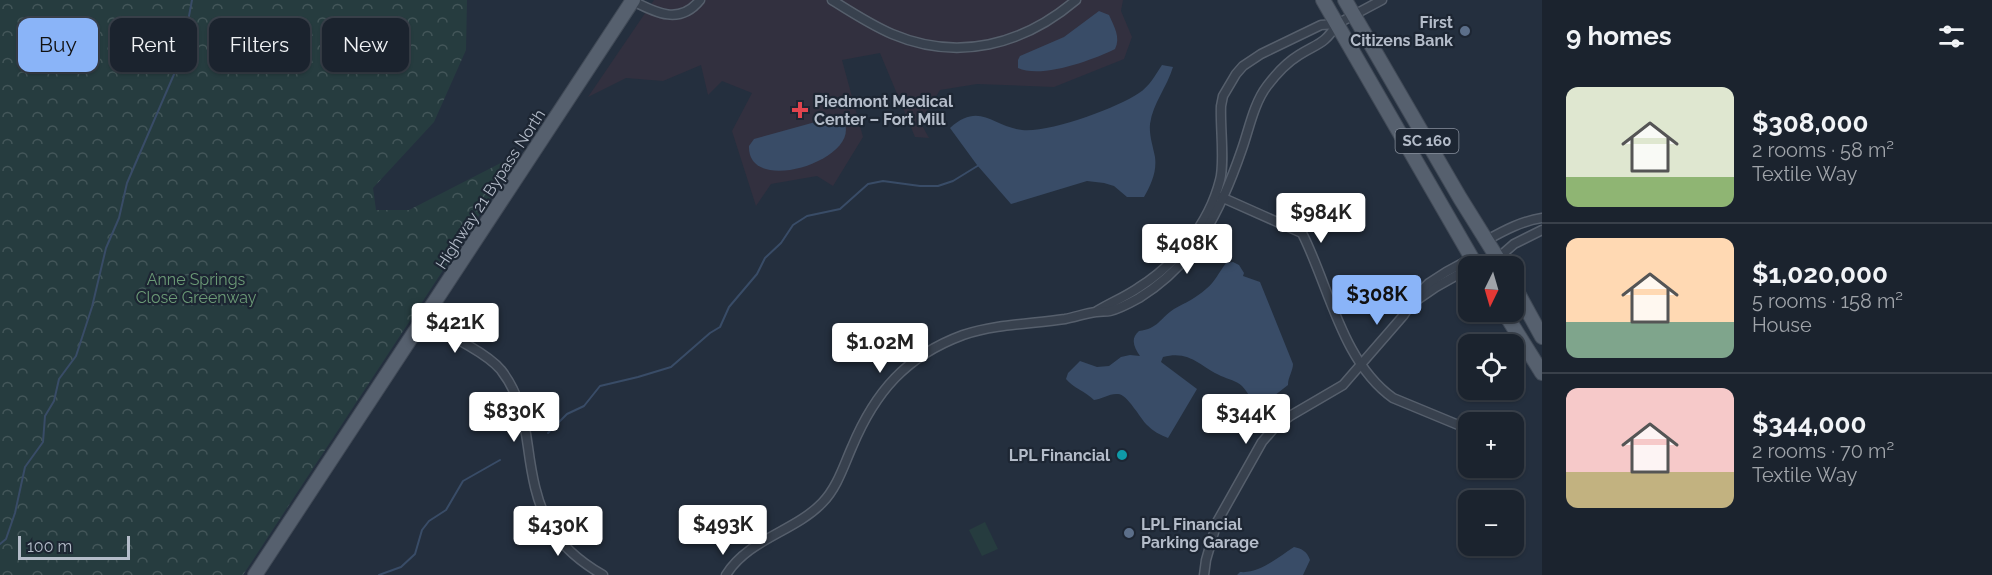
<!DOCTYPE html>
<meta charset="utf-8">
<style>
body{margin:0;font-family:Raleway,sans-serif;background:#242b36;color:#f1f3f6;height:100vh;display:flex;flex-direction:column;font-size:22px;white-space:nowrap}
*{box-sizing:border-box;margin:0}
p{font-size:20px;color:#a0a4aa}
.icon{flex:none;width:33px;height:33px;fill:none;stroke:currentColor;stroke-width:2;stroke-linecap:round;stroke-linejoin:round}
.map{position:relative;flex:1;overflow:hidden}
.side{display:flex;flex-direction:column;background:#1b232e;width:450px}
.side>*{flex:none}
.banner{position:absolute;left:18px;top:18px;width:570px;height:54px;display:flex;gap:12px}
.needle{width:39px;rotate:185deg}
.fabs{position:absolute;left:1458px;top:256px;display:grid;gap:12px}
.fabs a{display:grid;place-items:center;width:66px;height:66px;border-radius:12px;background:#1b232e;box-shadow:0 2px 4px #0004,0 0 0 2px #39404a;font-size:30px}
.scale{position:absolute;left:18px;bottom:15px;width:112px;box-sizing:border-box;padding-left:6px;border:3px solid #b4bcc9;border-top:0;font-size:16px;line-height:21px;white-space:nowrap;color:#b4bcc9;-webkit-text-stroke:4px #1d2633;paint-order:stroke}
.price{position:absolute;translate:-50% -51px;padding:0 14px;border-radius:6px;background:#fff;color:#222;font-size:20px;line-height:39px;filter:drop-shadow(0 2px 3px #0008)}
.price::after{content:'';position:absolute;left:50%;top:36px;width:18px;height:14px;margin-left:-9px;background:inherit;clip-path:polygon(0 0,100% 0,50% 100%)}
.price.current{background:#8ab4f8;color:#111}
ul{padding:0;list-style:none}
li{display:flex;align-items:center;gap:18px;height:150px;padding:0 24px}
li+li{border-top:2px solid #39404a}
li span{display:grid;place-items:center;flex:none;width:168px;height:120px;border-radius:12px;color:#555}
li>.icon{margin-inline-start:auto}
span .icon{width:72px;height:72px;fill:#fffc;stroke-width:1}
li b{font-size:26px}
h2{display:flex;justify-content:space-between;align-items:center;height:72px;padding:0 24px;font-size:26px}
.tag{padding:0 21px;border-radius:12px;background:#1b232e;box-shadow:0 2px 4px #0004,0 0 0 2px #39404a;font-size:21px;line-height:54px}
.tag.current{background:#8ab4f8;color:#111}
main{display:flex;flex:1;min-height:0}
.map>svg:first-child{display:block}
.medical{fill:#32303f}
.forest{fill:url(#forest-crowns)}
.pitch{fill:#263c3f}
.water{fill:#394c67}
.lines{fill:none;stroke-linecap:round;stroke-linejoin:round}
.stream{stroke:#394c67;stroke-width:2}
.minor-casing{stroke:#565f6c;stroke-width:11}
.primary-casing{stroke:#414a57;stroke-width:16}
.minor{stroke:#38414e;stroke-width:8}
.primary{stroke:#56606e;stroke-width:14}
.service-dot{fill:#5c6f8a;stroke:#1d2633;stroke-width:2}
.health-dot{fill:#e0444e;stroke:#1d2633;stroke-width:2}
.culture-dot{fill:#0f9aa8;stroke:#1d2633;stroke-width:2}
.labels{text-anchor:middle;stroke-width:4.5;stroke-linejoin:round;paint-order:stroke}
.shield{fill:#1d2633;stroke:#878f9c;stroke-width:1.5}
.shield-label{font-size:15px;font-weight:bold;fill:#b4bcc9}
.poi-label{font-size:16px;font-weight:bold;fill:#b4bcc9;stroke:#1d2633;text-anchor:end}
.street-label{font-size:16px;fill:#b4bcc9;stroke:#1d2633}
.park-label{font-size:16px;fill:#6b9a76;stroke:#1d2633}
</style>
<main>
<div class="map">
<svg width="1542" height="575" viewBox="0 0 1542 575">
<defs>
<pattern id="forest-crowns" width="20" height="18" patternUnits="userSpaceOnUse" patternTransform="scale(1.5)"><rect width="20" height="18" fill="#263c3f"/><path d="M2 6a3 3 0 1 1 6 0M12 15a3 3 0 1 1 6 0" fill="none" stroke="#435659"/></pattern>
</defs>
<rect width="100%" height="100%" fill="#242f3e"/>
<polygon class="medical" points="654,0 1123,0 1121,11 1132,37 1124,59 1054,87 977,84 940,90 920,122 929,138 915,137 880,53 842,60 863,137 833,186 817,176 771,184 756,206 732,131 752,93 722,81 708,95 701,65 663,81 626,78 588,97"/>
<polygon class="forest" points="0,0 467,0 466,50 434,122 373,188 376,210 409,210 520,153 243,575 0,575"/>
<polygon class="pitch" points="985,522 998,549 982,556 969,530"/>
<g class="water">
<path d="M 1099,11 L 1109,15 C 1114,26 1121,38 1115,49 C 1093,60 1041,79 1018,68 L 1018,60 L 1020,56 L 1064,37 Z"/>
<path d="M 1162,65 L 1173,67 C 1167,87 1153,103 1150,124 C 1149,136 1153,146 1155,157 C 1157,172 1151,185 1144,197 L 1127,197 L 1114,186 L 1104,183 L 1087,181 L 1011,204 L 977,165 L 950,128 C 980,101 993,127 1022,130 C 1049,133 1117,108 1139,93 C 1149,87 1156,74 1162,65 Z"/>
<path d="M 837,116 L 841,117 C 872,156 747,199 749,146 L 754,139 Z"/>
<path d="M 1233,262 L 1239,265 L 1244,273 L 1243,276 L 1260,282 L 1293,364 C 1293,371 1288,377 1288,385 L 1265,403 L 1258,405 L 1253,403 C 1250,397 1247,391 1242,386 C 1237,381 1228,379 1221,376 C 1199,366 1190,350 1163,357 L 1161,362 L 1197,389 L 1168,438 C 1160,435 1153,431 1147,425 C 1140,418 1127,394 1118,394 C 1110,393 1102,399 1094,400 C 1085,391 1073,388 1066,379 L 1068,373 L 1080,361 L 1097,367 L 1109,366 L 1121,357 L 1130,355 L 1140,356 C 1134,347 1130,339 1139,331 C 1158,329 1160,318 1174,309 C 1185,303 1196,298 1206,289 C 1215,282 1219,272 1226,263 Z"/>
<path d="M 1294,547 C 1302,549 1307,551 1310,560 L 1303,575 L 1237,575 L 1240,572 C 1260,574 1278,557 1294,547 Z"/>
</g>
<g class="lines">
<g class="stream">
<polyline points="548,433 567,414 584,406 600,386 638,377 671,367 710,333 720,327 729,307 757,274 765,258 781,243 793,225 807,216 840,209 868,184 883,181 920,186 938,186 953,181 979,165"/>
<polyline points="0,544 6,539 15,513 25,467 43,442 45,416 54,401 59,379 76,356 92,307 106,248 119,218 127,183 175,72 186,32 192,0"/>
<polyline points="379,575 401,567 415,554 422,530 429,521 446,510 463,481 500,460"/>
</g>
<defs>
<g id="minor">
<path d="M 832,0 C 851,12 871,25 892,34 C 958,62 1023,45 1076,0"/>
<path d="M 633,1 C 656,13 680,25 700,0"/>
<path d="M 1221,197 L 1302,233 C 1329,286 1342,362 1393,398 L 1468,429"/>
<path d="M 1487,240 C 1505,230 1522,221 1542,218"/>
<polyline points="1498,258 1514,244 1542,230"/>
<polyline points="1417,300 1436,287 1468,269"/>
<path d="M 1097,311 C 1110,303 1125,297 1138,288 C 1175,265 1209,224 1220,180 C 1225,163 1220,127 1221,106 L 1223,96 L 1236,74 L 1243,66 L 1261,54 L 1321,25 L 1337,24 L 1382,0"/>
<path d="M 423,322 C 445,333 486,352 501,370 C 519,393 524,418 528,447 C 536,507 547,543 603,575"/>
<path d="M 726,575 C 748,539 794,532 822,503 C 837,488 844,465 852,447 C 875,392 906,356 963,335 C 996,324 1031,324 1065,319 C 1076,317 1086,313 1096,312 C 1101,311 1106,312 1110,311 C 1119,309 1130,303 1139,298 C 1196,263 1221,210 1242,149 C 1249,129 1254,103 1267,86 C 1276,74 1286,63 1299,55 C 1318,43 1324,45 1337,24"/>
<polyline points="1204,575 1206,560 1217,522 1262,442 1275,427 1290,416 1343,385 1403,316 1417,295 1429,283 1446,272 1472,258"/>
</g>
<g id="primary">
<polyline points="1323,0 1477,267"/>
<polyline points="1345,0 1460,198 1503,267"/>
<polyline points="1514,286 1542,337"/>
<polyline points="1504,312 1542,373"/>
<polyline points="255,575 633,0"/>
</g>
</defs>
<use href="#minor" class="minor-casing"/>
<use href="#primary" class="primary-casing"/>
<use href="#minor" class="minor"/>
<use href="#primary" class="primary"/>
</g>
<g class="service-dot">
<circle cx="1465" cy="31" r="6"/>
<circle cx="1129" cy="533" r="6"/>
</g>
<path class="health-dot" d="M797 101h6v6h6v6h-6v6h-6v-6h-6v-6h6z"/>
<circle class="culture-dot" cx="1122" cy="455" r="6"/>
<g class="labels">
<rect class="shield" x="1395.5" y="129" width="63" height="24" rx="4.5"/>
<g class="shield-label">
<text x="1427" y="146">SC 160</text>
</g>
<g class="poi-label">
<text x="1453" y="28">First<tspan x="1453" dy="18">Citizens Bank</tspan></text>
<text x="814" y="107" text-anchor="start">Piedmont Medical<tspan x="814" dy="18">Center – Fort Mill</tspan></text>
<text x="1110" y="461">LPL Financial</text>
<text x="1141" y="530" text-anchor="start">LPL Financial<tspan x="1141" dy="18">Parking Garage</tspan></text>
</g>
<g class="street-label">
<text transform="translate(490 189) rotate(-57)" y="6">Highway 21 Bypass North</text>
</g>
<g class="park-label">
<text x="196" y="285">Anne Springs<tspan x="196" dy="18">Close Greenway</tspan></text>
</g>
</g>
</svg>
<div class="fabs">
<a><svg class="needle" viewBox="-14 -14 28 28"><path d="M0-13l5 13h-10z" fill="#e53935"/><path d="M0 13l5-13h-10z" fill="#a0a4aa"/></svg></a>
<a><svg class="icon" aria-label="locate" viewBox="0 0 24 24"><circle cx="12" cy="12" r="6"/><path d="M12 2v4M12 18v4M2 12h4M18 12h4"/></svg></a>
<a>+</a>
<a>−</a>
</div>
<div class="scale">100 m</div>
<b class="price" style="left:1321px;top:244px">$984K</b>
<b class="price" style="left:1187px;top:275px">$408K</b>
<b class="price current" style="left:1377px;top:326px">$308K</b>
<b class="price" style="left:455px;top:354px">$421K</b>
<b class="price" style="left:880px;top:374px">$1.02M</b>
<b class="price" style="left:514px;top:443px">$830K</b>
<b class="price" style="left:1246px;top:445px">$344K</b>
<b class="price" style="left:723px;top:556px">$493K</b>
<b class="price" style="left:558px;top:557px">$430K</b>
<div class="banner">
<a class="tag current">Buy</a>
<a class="tag">Rent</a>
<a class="tag">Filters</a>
<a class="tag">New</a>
</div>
</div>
<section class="side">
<h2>9 homes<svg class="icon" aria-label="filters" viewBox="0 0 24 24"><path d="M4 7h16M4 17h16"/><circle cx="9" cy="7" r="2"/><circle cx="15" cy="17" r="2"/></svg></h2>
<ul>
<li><span style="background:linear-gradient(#dfe7d0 75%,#8fb573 0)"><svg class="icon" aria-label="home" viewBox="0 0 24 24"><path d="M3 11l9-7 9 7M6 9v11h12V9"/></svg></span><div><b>$308,000</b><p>2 rooms · 58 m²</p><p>Textile Way</p></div></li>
<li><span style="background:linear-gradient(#ffd9b3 70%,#7fa58c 0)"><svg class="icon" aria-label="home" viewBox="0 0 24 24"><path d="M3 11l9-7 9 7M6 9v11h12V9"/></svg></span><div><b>$1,020,000</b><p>5 rooms · 158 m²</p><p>House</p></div></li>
<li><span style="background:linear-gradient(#f6c9c9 70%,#c2b280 0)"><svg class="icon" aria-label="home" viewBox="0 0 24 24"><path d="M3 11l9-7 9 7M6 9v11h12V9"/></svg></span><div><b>$344,000</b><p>2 rooms · 70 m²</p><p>Textile Way</p></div></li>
</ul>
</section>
</main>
